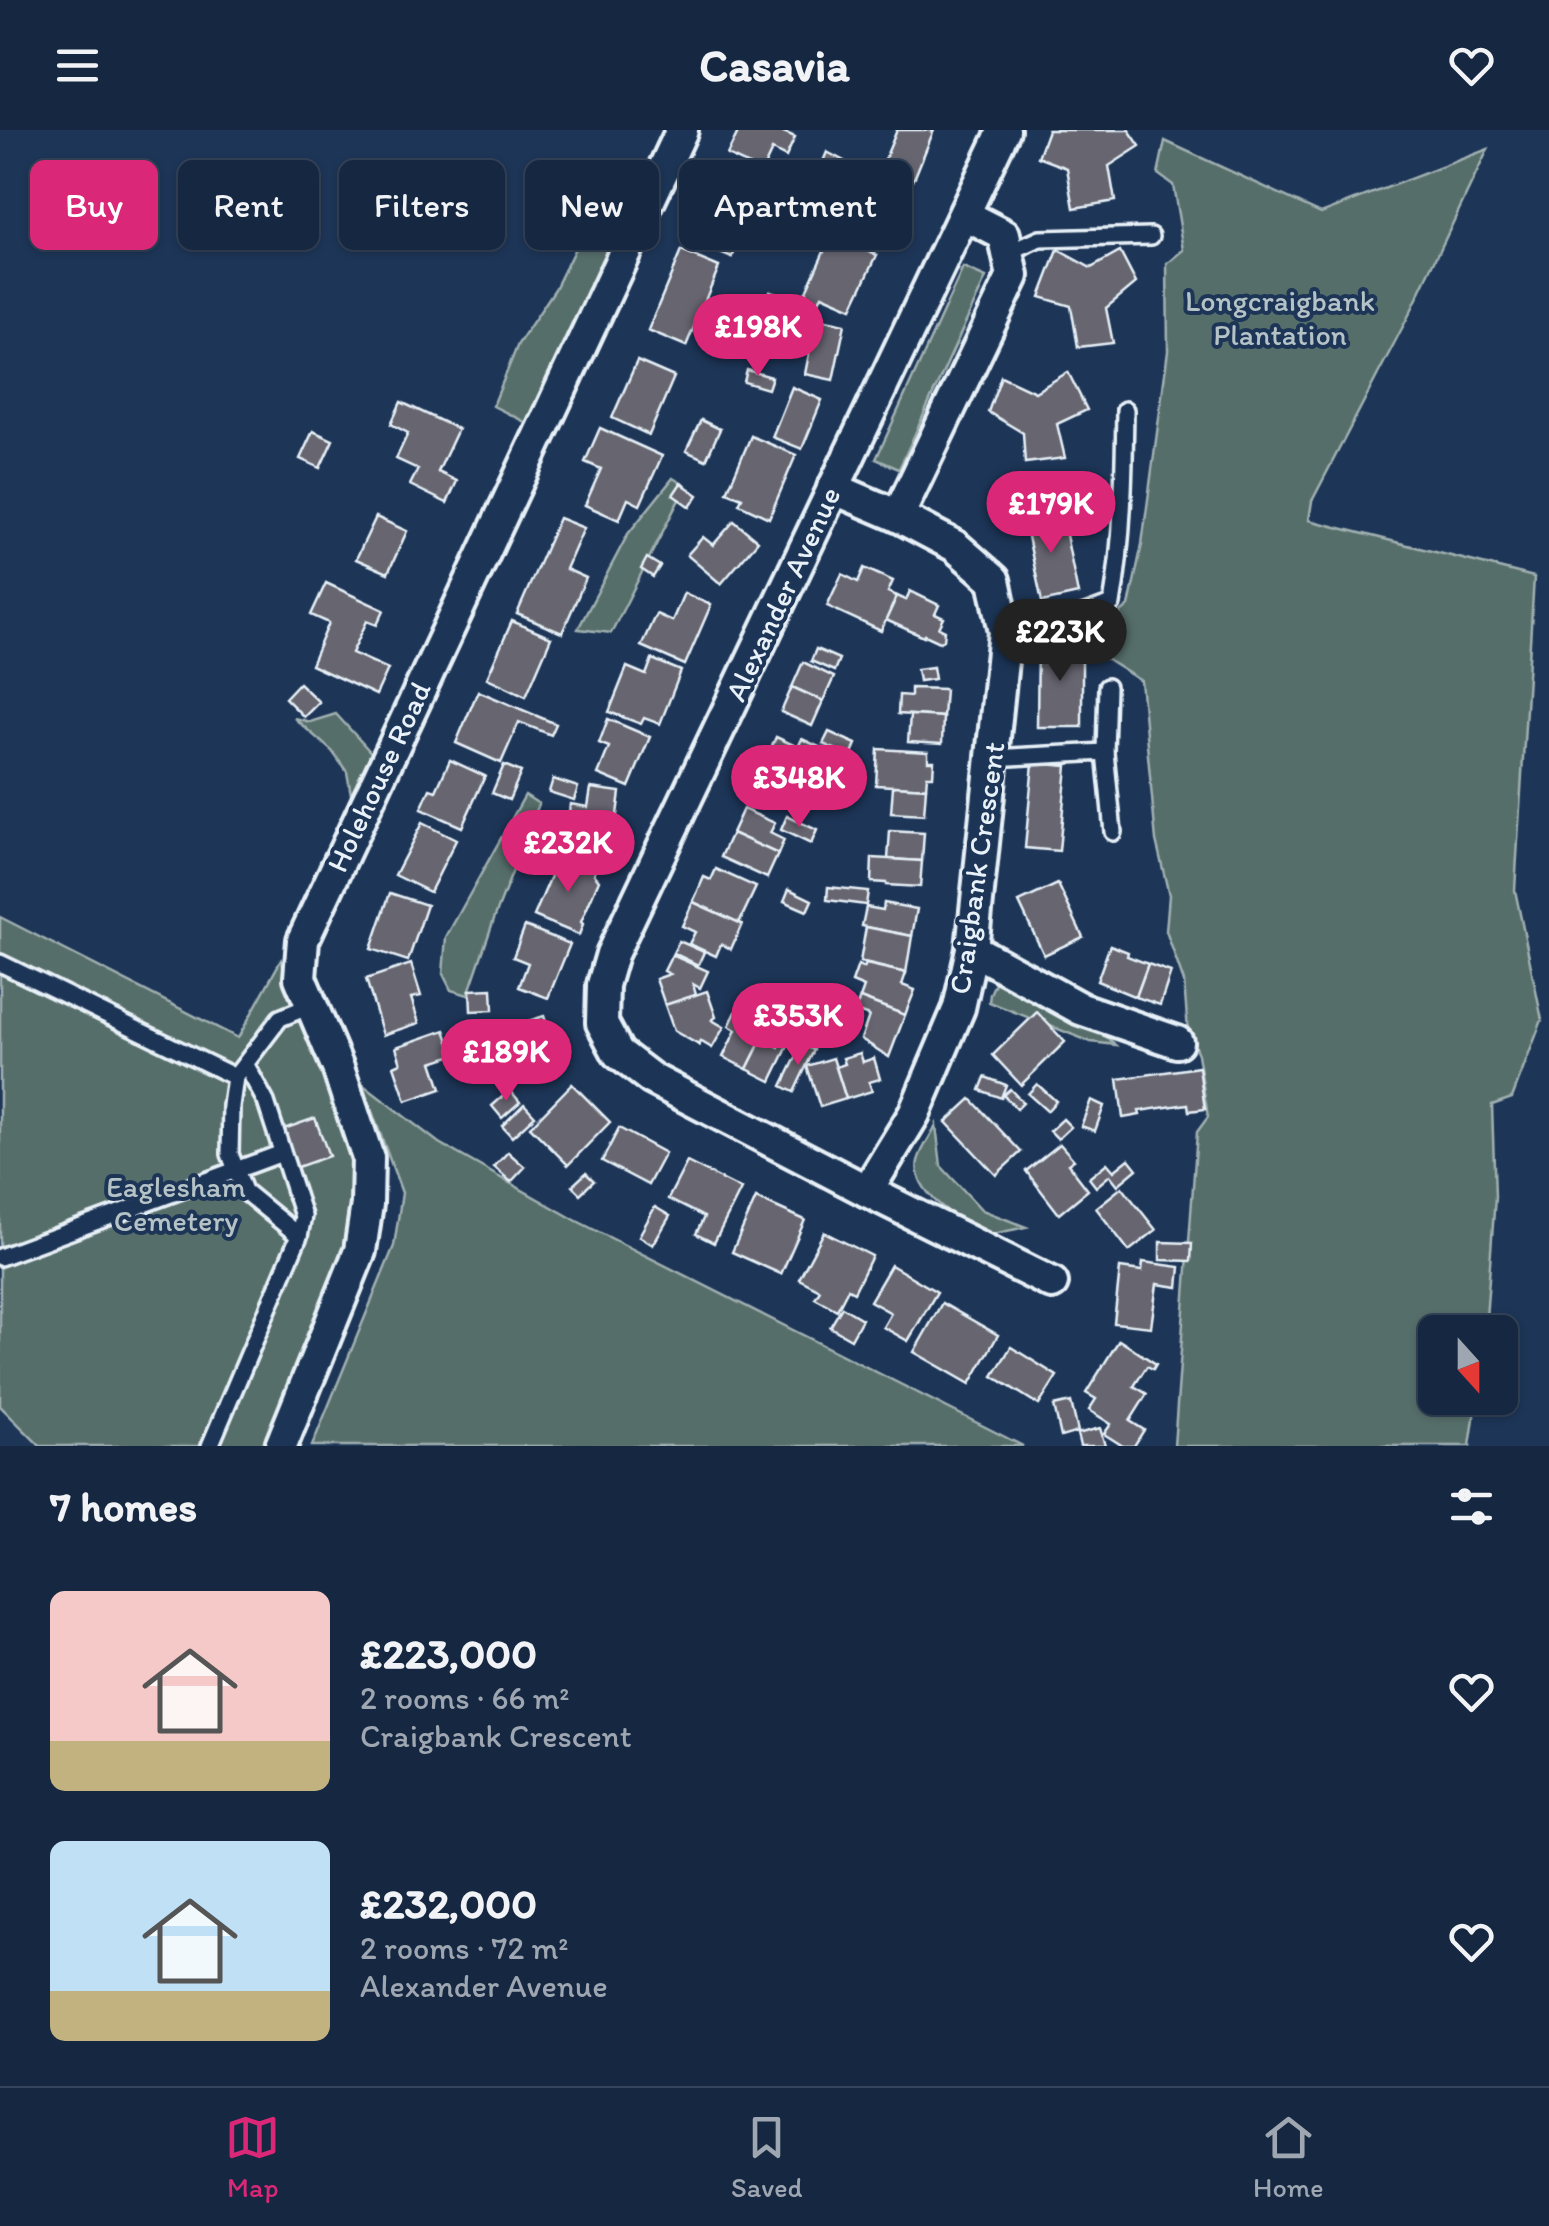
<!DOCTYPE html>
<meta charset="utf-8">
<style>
body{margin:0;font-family:Itim,sans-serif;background:#1f3048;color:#f1f3f6;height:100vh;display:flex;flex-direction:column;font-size:38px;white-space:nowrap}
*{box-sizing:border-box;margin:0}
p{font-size:32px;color:#9ea6b1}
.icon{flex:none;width:55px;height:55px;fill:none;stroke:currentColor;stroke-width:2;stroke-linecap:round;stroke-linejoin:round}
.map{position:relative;height:1316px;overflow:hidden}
.drawer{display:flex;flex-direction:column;background:#162841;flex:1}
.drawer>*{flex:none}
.hud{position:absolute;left:30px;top:30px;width:1000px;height:90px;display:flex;gap:20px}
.needle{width:65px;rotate:159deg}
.tools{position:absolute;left:1418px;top:1185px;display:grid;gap:20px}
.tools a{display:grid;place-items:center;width:100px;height:100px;border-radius:15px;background:#162841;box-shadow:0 2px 8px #0004,0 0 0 2px #35445a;font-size:50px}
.price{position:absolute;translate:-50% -85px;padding:0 22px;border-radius:35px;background:#db2777;color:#fff;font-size:32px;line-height:65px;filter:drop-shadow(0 2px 5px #0008)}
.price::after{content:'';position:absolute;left:50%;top:60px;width:30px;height:22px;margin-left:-15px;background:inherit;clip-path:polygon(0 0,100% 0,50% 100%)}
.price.on{background:#222;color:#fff}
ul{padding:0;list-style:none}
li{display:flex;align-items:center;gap:30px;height:250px;padding:0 50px}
li span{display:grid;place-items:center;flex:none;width:280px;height:200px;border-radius:15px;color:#555}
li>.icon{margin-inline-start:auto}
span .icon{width:120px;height:120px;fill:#fffc;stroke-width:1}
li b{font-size:42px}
h2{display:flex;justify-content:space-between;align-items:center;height:120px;padding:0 50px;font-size:42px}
.pill{padding:0 35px;border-radius:15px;background:#162841;box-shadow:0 2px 8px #0004,0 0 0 2px #35445a;font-size:35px;line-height:90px}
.pill.on{background:#db2777;color:#fff}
header{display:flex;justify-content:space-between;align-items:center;height:130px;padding:0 50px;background:#162841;font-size:45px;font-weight:700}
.menu{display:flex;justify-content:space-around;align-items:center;height:140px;border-top:2px solid #35445a;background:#162841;font-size:28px;color:#9ea6b1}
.menu a{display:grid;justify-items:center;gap:5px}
.menu .on{color:#db2777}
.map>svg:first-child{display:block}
.green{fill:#576e6a;stroke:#a0b0b1;stroke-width:2.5}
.building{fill:#666570;stroke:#e8f1f8;stroke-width:2.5}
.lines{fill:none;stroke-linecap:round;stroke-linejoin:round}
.service-casing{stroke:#e8f1f8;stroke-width:22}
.minor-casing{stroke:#e8f1f8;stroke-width:38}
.service{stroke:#1d3557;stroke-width:15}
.minor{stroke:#1d3557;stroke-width:30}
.labels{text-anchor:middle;stroke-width:8;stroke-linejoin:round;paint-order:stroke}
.park-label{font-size:30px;fill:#b5c3c6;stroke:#1d3557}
.street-label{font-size:30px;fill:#e8f1f8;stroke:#1d3557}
</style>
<header><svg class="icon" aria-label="menu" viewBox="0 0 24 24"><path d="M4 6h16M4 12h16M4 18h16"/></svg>Casavia<svg class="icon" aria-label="heart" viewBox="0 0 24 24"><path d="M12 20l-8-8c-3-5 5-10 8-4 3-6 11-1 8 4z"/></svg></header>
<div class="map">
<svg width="1549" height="1316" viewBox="0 0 1549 1316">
<rect width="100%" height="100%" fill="#1d3557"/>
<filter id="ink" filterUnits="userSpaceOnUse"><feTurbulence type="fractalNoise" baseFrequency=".01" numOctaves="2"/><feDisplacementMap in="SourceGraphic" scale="20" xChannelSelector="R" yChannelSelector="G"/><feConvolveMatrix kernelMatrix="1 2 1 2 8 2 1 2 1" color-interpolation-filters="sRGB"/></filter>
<g filter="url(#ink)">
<g class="green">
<polygon points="1165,11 1321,83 1488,19 1411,181 1312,371 1309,390 1534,447 1515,760 1542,890 1512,968 1492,975 1495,1067 1485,1202 1435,1202 1435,1268 1477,1268 1470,1316 1174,1316 1197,1002 1208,987 1198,924 1188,901 1184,852 1166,801 1169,765 1156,710 1141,551 1106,529 1105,497 1129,476 1142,414 1168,221 1167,134 1184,120 1173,55 1158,44"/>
<polygon points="615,110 533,296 493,276 518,214 555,159 578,112"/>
<polygon points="963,138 986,148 899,339 876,329"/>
<polygon points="673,348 686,356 611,503 578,499 628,404"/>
<polygon points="336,584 375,627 352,670 347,642 332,621 294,588 310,592"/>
<polygon points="525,665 539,674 494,789 468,865 451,860 443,844 446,807"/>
<polygon points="0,787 238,908 281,830 324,945 356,1040 348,1128 270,1316 40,1316 0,1276"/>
<polygon points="998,846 1095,897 1116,915 1091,912 989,872 990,864"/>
<polygon points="362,954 439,1013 577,1091 1023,1316 312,1316 394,1116 402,1063"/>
<path d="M 936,995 L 941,1036 L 982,1080 L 1026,1097 L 983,1106 C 961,1090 911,1063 918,1031 C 921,1019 931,1006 936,995 Z"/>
</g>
<g class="building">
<polygon points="739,0 779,0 795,7 786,27 772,20 762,41 727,25"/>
<polygon points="897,0 934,0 914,49 882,36"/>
<polygon points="1048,0 1129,0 1140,16 1109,36 1115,71 1074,78 1067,38 1038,27"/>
<polygon points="827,22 848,33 842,45 822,34"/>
<polygon points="861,40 907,63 883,110 852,95 861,76 847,69"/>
<polygon points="730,50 759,62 732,128 689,110 702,80 715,85"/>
<polygon points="831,105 877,125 852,178 822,165 818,174 803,168"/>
<polygon points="1058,120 1091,138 1120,122 1136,153 1106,178 1113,213 1078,217 1071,176 1040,167"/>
<polygon points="681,121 719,137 686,216 648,200"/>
<polygon points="770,161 803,171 799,186 766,177"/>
<polygon points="816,188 845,194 833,250 805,244"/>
<polygon points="637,231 674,247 649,305 612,288"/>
<polygon points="747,240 772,247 768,259 744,252"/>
<polygon points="1068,242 1087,280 1057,294 1065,328 1025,333 1023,303 988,282 1001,246 1035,262"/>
<polygon points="792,257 822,270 802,319 772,307"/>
<polygon points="401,272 458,299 438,342 457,351 447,373 410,355 418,339 396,329 408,303 391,294"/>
<polygon points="701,290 720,299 706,330 686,321"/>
<polygon points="600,298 662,326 640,375 628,369 619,390 585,375 601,339 585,332"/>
<polygon points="313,301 333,310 320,338 300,329"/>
<polygon points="751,306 796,325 769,388 739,374 742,368 727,362"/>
<polygon points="681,353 698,365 690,377 673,365"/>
<polygon points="1061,380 1078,464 1042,472 1024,388"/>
<polygon points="376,387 407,401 388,443 356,429"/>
<polygon points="559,388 584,398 566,439 586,448 562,503 517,484"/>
<polygon points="734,391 758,411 721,454 687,425 703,407 713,415"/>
<polygon points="647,428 660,436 653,447 641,439"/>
<polygon points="864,438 893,451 888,462 897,466 881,501 827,476 842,444 858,452"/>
<polygon points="326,453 384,480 377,495 367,491 352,523 388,539 376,565 311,535 329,493 311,485"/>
<polygon points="910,461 939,475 935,484 944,488 939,498 945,501 944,510 940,512 925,505 924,507 886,490 897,466 906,470"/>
<polygon points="684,463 711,475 685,535 641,516 656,484 672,491"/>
<polygon points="512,491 551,508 526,566 487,548"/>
<polygon points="1038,510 1082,510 1082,597 1037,597"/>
<polygon points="816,519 839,529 834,541 811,531"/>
<polygon points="652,529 681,541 660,594 644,588 641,594 609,582 627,537 646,545"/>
<polygon points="803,532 834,547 823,571 792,557"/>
<polygon points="933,537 935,549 919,551 917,539"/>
<polygon points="299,553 319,572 304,587 285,568"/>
<polygon points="792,557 823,571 812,596 781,582"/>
<polygon points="911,558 945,559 943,587 898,584 899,565 911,566"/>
<polygon points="478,561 556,594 551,605 519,592 501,633 456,613"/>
<polygon points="910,585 943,587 942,614 908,612"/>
<polygon points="608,589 650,607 629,657 598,644 609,617 599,613"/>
<polygon points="829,602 856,614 851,626 823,614"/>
<polygon points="776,607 798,617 802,609 826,620 811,653 765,632"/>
<polygon points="878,619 928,622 928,631 934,631 933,646 927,646 926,658 876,655"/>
<polygon points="450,630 485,646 462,697 421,679 430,659 436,661"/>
<polygon points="765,632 796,646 785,671 754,656"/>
<polygon points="1033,633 1067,636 1059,721 1025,718"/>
<polygon points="504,635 521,642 509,670 492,663"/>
<polygon points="553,649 578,657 574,670 549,662"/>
<polygon points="893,656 926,658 924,685 891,683"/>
<polygon points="591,658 620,662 611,730 564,724 570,674 588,677"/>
<polygon points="743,679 775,693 770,703 784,710 778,724 732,703"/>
<polygon points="787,686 817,700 811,714 781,700"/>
<polygon points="422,693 456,710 430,762 395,745"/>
<polygon points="890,701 924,703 922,731 888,729"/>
<polygon points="732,703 778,724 767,748 721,727"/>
<polygon points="872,728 922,731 920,757 886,755 886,753 871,752"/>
<polygon points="557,732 598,734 594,744 599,750 581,792 583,794 579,805 534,786"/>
<polygon points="716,739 756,757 739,793 693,772 704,747 711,750"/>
<polygon points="1058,754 1083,807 1044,825 1019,772"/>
<polygon points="828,757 868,761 866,775 827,770"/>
<polygon points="789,759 812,770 807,781 784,771"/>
<polygon points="390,763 427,775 408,831 371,819"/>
<polygon points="693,772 742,794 731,819 721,814 716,826 689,814 695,802 682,796"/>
<polygon points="884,773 917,779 912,806 862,796 866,777 883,780"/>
<polygon points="525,796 570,814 548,868 519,857 528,833 513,827"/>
<polygon points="866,797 912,806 906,843 860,832"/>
<polygon points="679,811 704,822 698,835 673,823"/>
<polygon points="1110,815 1128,822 1127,826 1148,834 1136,867 1097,851"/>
<polygon points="672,825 708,841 700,858 693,854 696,865 665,875 656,849 670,844 664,841"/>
<polygon points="411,834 421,866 411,868 419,893 383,905 366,849"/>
<polygon points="866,834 906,843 902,855 915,860 905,885 860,868 864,857 852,852 858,835 864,838"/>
<polygon points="1148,834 1171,842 1160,875 1136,867"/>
<polygon points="492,859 493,880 471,881 470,860"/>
<polygon points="707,861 716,887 712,890 724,897 712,918 700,911 699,915 674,901 665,875"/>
<polygon points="860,868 905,885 889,927 861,909 869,886 855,881"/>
<polygon points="807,878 819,884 803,914 792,909"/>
<polygon points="737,880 769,895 747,939 723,927 736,900 729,896"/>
<polygon points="1037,882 1065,912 1021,955 993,925"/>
<polygon points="544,886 561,938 508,955 504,943 519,938 515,925 497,930 489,903"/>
<polygon points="769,895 779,900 772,914 779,917 782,910 789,914 771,951 747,939"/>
<polygon points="445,900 454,925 432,932 441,959 406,971 394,936 401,933 396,917"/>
<polygon points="802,915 814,920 794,962 782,956"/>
<polygon points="860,923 863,932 874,928 880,949 869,952 872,961 846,969 836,937 845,934 843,928"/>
<polygon points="833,928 846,969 820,977 807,936"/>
<polygon points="1199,937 1205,979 1189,981 1188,974 1139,981 1140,985 1123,988 1118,949"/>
<polygon points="985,947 1006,955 1001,968 980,960"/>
<polygon points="572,954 610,992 568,1035 530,997"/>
<polygon points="1037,954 1056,971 1047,981 1028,964"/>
<polygon points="1010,959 1023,973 1017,979 1003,965"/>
<polygon points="510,960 520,972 502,988 492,976"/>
<polygon points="971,969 1021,1022 996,1045 946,992"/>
<polygon points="1091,970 1104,976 1095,1001 1081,996"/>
<polygon points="524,974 535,986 512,1007 502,996"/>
<polygon points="315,988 329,1026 292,1039 278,1001"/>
<polygon points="1063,989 1071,997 1058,1009 1050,1001"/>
<polygon points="619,998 665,1023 648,1055 602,1031"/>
<polygon points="1060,1014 1074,1030 1068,1034 1088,1060 1059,1084 1026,1041"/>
<polygon points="508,1022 525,1037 511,1052 494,1037"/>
<polygon points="1129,1029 1137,1039 1118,1055 1110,1045 1096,1057 1089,1048 1107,1033 1114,1041"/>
<polygon points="687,1032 741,1059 714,1113 696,1104 704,1087 668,1069"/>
<polygon points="586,1043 594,1051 580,1064 572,1056"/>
<polygon points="1122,1057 1156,1100 1129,1121 1096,1078"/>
<polygon points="756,1068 805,1090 781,1144 732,1122"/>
<polygon points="655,1077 670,1086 653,1115 639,1106"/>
<polygon points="824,1102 872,1126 854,1162 848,1159 837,1180 815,1168 820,1160 799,1149"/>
<polygon points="1160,1112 1192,1113 1191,1131 1160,1130"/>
<polygon points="1143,1132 1180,1137 1178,1157 1157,1154 1151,1197 1114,1193 1120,1138 1142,1141"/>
<polygon points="891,1135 937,1162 908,1211 883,1197 891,1183 870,1171"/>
<polygon points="942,1173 998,1205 970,1254 914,1222"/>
<polygon points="842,1177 862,1189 851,1209 830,1197"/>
<polygon points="1119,1210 1156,1234 1153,1239 1147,1236 1134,1256 1147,1264 1130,1291 1144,1300 1134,1316 1123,1316 1104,1304 1111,1294 1089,1280 1096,1269 1086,1263"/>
<polygon points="1011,1217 1057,1246 1039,1275 993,1246"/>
<polygon points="1071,1272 1078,1302 1061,1307 1054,1276"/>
<polygon points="1100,1298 1105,1316 1080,1316 1077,1304"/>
</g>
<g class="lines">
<defs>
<g id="service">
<polyline points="1009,123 1040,109 1151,106"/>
<path d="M 1005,502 L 1071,489 L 1112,474 C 1123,410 1124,345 1125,280"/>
<polyline points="1105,622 1107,557"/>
<polyline points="993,628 1105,622 1113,702"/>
<polyline points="0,833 235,947"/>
<polyline points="299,1106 244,1061 230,1024 231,976 235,947 280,888 312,875"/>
<polyline points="0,1127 282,1023"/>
<polyline points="210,1316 299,1106 303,1086 266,972 246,935"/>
</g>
<g id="minor">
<polyline points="1004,0 612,824 603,855 602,893 618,923 652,949 867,1061 1052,1153"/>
<polyline points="833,358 898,386 955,416 994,450 1005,502 972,819 959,878 914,984 867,1061"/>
<polyline points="898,386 1013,146 1004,105 965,85"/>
<polyline points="972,819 1081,879 1177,912"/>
<polyline points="281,1316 360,1121 367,1074 368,1028 338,938 300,848 303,810 682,0"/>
</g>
</defs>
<use href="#service" class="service-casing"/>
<use href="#minor" class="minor-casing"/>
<use href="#service" class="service"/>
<use href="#minor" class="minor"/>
</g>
</g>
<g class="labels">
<g class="park-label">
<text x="1280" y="181">Longcraigbank<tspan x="1280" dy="34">Plantation</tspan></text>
<text x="176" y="1067">Eaglesham<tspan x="176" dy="34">Cemetery</tspan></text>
</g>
<g class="street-label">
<text transform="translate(783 464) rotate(-65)" y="10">Alexander Avenue</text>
<text transform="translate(379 647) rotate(-65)" y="10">Holehouse Road</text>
<text transform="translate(977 738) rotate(-82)" y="10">Craigbank Crescent</text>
</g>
</g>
</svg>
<div class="tools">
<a><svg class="needle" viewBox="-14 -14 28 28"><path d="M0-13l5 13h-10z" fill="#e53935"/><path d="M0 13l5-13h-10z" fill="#9ea6b1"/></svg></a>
</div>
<b class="price" style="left:758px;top:249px">£198K</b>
<b class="price" style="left:1051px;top:426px">£179K</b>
<b class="price on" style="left:1060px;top:554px">£223K</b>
<b class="price" style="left:799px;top:700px">£348K</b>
<b class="price" style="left:568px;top:765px">£232K</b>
<b class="price" style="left:798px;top:938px">£353K</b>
<b class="price" style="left:506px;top:974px">£189K</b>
<div class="hud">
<a class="pill on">Buy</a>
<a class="pill">Rent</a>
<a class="pill">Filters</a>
<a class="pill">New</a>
<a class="pill">Apartment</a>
</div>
</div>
<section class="drawer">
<h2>7 homes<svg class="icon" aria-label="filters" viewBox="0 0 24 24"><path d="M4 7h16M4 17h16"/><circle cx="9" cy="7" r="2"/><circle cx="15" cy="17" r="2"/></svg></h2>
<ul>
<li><span style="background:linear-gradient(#f6c9c9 75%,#c2b280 0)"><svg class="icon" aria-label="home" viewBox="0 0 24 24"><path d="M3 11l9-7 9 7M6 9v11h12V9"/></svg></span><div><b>£223,000</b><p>2 rooms · 66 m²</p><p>Craigbank Crescent</p></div><svg class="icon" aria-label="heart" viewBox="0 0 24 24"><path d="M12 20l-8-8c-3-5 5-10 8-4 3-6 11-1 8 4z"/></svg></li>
<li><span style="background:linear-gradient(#bfe0f5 75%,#c2b280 0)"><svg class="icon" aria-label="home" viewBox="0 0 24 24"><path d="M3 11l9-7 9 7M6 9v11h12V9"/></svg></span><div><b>£232,000</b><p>2 rooms · 72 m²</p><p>Alexander Avenue</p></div><svg class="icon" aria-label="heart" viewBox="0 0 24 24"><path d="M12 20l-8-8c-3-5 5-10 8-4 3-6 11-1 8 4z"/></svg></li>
</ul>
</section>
<nav class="menu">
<a class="on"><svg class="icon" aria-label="map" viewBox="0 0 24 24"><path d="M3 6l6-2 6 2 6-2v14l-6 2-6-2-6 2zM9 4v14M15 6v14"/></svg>Map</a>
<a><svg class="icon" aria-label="saved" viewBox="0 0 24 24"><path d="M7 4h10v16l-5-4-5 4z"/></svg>Saved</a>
<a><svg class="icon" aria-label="home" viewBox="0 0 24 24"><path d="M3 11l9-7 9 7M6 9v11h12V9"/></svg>Home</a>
</nav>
